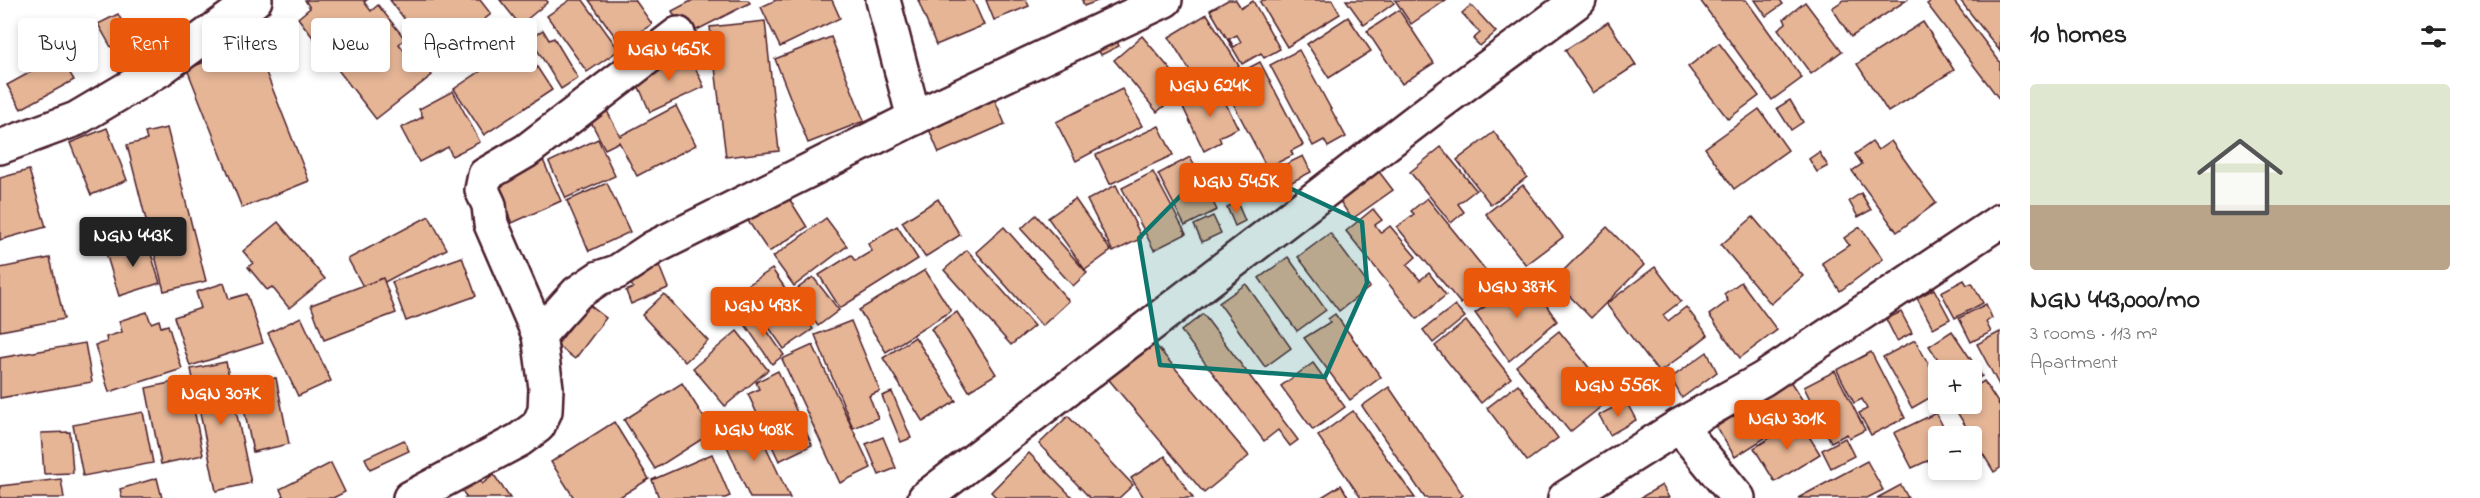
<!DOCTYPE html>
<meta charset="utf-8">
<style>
body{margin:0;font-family:"Indie Flower",sans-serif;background:#f2f2f2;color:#222;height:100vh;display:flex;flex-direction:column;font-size:22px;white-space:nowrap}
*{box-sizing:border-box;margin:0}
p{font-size:20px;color:#767676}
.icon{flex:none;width:33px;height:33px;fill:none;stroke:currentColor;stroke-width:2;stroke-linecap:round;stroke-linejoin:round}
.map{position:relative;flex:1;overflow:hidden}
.details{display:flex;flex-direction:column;background:#fff;width:480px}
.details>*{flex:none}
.banner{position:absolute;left:18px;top:18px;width:570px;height:54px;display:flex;gap:12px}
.fabs{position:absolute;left:1928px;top:360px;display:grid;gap:12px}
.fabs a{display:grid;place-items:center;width:54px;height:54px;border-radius:6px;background:#fff;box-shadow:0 3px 9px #0003;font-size:30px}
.price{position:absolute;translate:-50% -51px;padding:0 14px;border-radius:6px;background:#ea580c;color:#fff;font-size:20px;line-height:39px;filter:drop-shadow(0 2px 3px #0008)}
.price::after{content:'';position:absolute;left:50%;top:36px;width:18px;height:14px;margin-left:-9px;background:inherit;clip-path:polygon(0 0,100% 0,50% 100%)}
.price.active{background:#222;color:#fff}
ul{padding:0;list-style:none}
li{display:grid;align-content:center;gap:12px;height:318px;padding:0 30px}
li span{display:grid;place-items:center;height:186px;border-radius:6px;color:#555}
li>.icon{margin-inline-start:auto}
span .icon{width:108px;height:108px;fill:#fffc;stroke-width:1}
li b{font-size:26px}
h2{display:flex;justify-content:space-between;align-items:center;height:72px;padding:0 30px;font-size:26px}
.tag{padding:0 21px;border-radius:6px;background:#fff;box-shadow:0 3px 9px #0003;font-size:21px;line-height:54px}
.tag.active{background:#ea580c;color:#fff}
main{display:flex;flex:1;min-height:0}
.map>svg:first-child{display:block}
.building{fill:#e5b596;stroke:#4a1f2b;stroke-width:1.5;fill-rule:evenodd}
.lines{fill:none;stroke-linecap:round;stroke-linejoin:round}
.street-casing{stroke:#4a1f2b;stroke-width:38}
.street{stroke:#fff;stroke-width:33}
.marked{fill:#0f766e;fill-opacity:0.2;stroke:#0f766e;stroke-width:4.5;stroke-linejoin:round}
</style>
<main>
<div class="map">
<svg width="2000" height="498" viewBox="0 0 2000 498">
<rect width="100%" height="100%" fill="#fff"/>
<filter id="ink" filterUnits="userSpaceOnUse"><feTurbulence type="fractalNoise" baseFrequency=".0167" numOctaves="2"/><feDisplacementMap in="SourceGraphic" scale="12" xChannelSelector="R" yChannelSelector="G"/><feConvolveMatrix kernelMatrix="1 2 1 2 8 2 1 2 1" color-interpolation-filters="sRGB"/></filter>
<g filter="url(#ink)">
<g class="building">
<polygon points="367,0 364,2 371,11 378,5 405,39 399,44 410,58 415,53 432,75 376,119 298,18 310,8 305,0"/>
<polygon points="390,0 480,0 491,14 434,58"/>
<polygon points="500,0 546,0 548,2 520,25"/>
<polygon points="570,0 583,0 619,50 587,72 547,16"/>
<polygon points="589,0 635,0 652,24 621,45"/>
<polygon points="693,0 748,0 750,3 685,36 672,11"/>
<polygon points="776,0 832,0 840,18 780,47 761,7"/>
<polygon points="918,0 973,0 984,25 936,45"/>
<polygon points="986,0 1026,0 1029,6 994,20"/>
<polygon points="1082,0 1100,0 1084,6"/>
<path d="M 1228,0 L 1236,0 L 1241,8 L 1253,1 L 1280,49 L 1264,58 L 1261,53 L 1242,64 L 1210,10 ZM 1237,35 L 1241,42 L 1234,47 L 1229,39 Z"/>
<polygon points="1263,0 1332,0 1340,14 1287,47 1260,2"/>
<polygon points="1346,0 1392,0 1394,3 1364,25"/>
<polygon points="1395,0 1446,0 1411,24"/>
<polygon points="1700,0 1746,0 1802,78 1772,100"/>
<polygon points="1755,0 1780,0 1783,4 1766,16"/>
<polygon points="1844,0 1907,0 1851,37 1832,8"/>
<polygon points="1933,0 1953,0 2000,62 2000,100 1927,4"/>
<polygon points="1960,0 2000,0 2000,51"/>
<polygon points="1805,2 1842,51 1811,74 1778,29 1786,23 1784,19"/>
<polygon points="1471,5 1496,32 1480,46 1473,39 1480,33 1462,13"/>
<polygon points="1399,10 1434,63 1402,84 1367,31"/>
<polygon points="118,14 130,36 111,47 98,24"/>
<polygon points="1207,14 1239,66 1201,89 1169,37"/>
<polygon points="1348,17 1371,51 1329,78 1307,44"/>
<polygon points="765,21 779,151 726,157 710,27"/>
<polygon points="1608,22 1636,65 1593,93 1565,50"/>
<polygon points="1923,22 1954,70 1888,112 1857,64"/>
<polygon points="543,30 549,40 554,38 578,78 561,89 530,38"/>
<polygon points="1114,35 1119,46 1101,55 1096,44"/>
<polygon points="1142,36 1186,88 1157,112 1114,60"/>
<polygon points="831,37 864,121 808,143 775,59"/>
<polygon points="254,42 309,181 242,208 187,69"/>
<polygon points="1719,43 1759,96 1728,119 1688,67"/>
<polygon points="522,44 552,90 484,135 454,89 485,68 482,64 501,51 504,56"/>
<polygon points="1299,50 1346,137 1328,147 1324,140 1313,146 1270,65"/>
<polygon points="688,52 704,87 650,112 634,76"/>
<polygon points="60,56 74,80 21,109 7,85"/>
<polygon points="1260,62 1303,145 1291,151 1293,155 1267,168 1222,82"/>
<polygon points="1218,88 1238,128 1219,137 1221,142 1204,151 1182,105"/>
<polygon points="1122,89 1142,126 1076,161 1056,122"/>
<polygon points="453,91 480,142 452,156 448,147 419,162 401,128 423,117 419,109"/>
<polygon points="994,98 1005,124 939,153 928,127"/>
<polygon points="1790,100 1803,122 1791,130 1777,108"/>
<polygon points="604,105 620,136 676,106 696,145 637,176 619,142 605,149 587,114"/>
<polygon points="1759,109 1788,150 1734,189 1705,148"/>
<polygon points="1159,126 1173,155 1110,184 1096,155"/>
<polygon points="107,128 127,180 91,195 70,143"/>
<polygon points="167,128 206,281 164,291 127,145 147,140 145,133"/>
<polygon points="1494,132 1527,177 1491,205 1457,160"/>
<polygon points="598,139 615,176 566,198 549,162"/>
<polygon points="1891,141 1936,203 1897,232 1852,171 1862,164 1855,154 1872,142 1878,150"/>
<polygon points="1441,147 1476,190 1458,204 1464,212 1451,223 1410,172"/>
<polygon points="1819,152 1828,166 1817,172 1809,159"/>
<polygon points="1303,156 1311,172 1288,184 1280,167"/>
<polygon points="1190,157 1217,210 1185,226 1158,174"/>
<polygon points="543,160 561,201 512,223 494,183"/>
<polygon points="1377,169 1393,190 1352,219 1337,197"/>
<polygon points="29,170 46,227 0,240 0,178"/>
<polygon points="1153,172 1186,234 1154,250 1122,188"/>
<polygon points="607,183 630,232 589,251 567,201"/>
<polygon points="1116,185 1142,238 1113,252 1087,200"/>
<polygon points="1523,185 1563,237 1526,265 1486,214"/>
<polygon points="785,192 807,227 769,252 746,218"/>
<polygon points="1861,193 1871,210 1858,217 1849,201"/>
<polygon points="1427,198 1492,278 1461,304 1397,227 1414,214 1411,211"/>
<polygon points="938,199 960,235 925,257 902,222"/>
<polygon points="1075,199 1111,251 1085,270 1048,218"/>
<polygon points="1237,202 1245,221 1235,226 1227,207"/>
<polygon points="1373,209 1382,220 1375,225 1381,233 1390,226 1416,257 1407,265 1420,280 1429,273 1446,295 1417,319 1346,231"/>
<polygon points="1036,215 1087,273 1073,286 1021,229"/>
<polygon points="429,216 447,249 366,292 348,259"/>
<polygon points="1213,216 1221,233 1202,242 1194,225"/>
<polygon points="1753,217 1803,276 1771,304 1721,245"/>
<polygon points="826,218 847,246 794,286 773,257"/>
<polygon points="278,222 325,279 289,308 272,287 267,290 248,267 253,263 243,251"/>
<polygon points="897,226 918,259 840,308 819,275 851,255 855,261 872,251 868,244"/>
<polygon points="1004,227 1069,301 1042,326 976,252"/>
<polygon points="1607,227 1644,265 1591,318 1554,280"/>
<polygon points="1860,227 1883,259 1840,291 1822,263 1849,245 1844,238"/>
<polygon points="1330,233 1370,287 1339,311 1298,257"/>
<polygon points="147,241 160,283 119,296 106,253"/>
<polygon points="967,250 1034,326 1011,345 944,270"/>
<polygon points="462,257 476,296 406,321 392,282"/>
<polygon points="1288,257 1326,310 1297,331 1259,278"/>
<polygon points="50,258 64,319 0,331 0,268"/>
<polygon points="656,258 668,288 631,304 626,291 633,288 626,271"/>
<polygon points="1655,267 1681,301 1663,315 1668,321 1686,307 1708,335 1659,373 1606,304"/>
<polygon points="772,269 813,329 784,349 742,289"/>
<polygon points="925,270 951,311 886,352 859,310"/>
<polygon points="813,277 839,310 818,326 793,292"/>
<polygon points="383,278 396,313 324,340 311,305"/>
<polygon points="1528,278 1557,321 1509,361 1475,313"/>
<polygon points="1964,280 1967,285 1972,283 1983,303 1955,318 1941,292"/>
<polygon points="1741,282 1777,330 1740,358 1709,315 1728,301 1724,294"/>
<polygon points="224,283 229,299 247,294 263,343 190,366 174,317 201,308 196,292"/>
<polygon points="1246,284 1291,348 1265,367 1219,303"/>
<polygon points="1934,289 1950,319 1933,328 1917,298"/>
<polygon points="664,294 708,341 685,362 642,315"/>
<polygon points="588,304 606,318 575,359 557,345"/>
<polygon points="1986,304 1992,318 1986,322 1991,332 1971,342 1959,318"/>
<polygon points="1455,305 1465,317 1433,343 1423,330"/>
<polygon points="147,312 151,323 159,320 161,327 168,325 182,369 109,392 95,345 107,342 106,337 122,332 119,321"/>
<polygon points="754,312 784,355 772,364 742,320"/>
<polygon points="957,312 996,374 969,391 931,329"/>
<polygon points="1901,312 1912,333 1897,341 1886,319"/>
<polygon points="1203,314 1298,440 1290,446 1278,430 1264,441 1181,331"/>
<polygon points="1335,314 1381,377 1350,400 1304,338 1330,322 1328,319"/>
<polygon points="301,317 331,381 298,396 268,333"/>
<polygon points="851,321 880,391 869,396 878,418 853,428 815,335"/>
<polygon points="1466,321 1511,378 1481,403 1435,346"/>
<polygon points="737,331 768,370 725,406 693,368"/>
<polygon points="1559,331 1613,397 1570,432 1516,366"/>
<polygon points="1952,331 1982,376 1971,383 1971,370 1945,370 1929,346"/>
<polygon points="2000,332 2000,387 1977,344"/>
<polygon points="915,337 956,401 923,422 883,358"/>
<polygon points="1149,337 1249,456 1204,493 1105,375"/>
<polygon points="1915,340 1938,381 1938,393 1912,408 1883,357"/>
<polygon points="85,343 92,382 0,398 0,358"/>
<polygon points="813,345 871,468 840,483 782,359"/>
<polygon points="1707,352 1717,372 1682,398 1671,378"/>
<polygon points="1871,352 1905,418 1871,435 1859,413 1867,409 1862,399 1854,403 1837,370"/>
<polygon points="226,362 251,483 216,491 191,369"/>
<polygon points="1313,363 1345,407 1313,430 1281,386"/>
<polygon points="778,371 812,445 779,461 748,394 759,389 756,382"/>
<polygon points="1835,371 1865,430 1849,438 1847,434 1831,442 1804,387"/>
<polygon points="276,378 289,444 253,452 239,385"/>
<polygon points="188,379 203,455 161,464 146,388"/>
<polygon points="1790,381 1809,410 1735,457 1716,427"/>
<polygon points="1984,381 2000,406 2000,468 1994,472 1952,404 1971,404 1971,389"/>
<polygon points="682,383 713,432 655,469 624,420"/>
<polygon points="1518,384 1558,438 1527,461 1487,408"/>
<polygon points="1389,387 1463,495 1459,498 1425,498 1362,406"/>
<polygon points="892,392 911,438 901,442 882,396"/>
<polygon points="1626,401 1636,420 1610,435 1599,415"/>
<polygon points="1353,411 1415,498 1361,498 1318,436"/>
<polygon points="143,412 153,463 83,476 73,425"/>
<polygon points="1936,413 1948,436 1938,436 1938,456 1912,468 1894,433"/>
<polygon points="1068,416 1133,485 1119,498 1090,498 1039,444"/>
<polygon points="753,419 790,498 750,498 721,433"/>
<polygon points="1799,420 1820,454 1775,482 1754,448"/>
<polygon points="614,422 649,479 618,498 574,498 551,462"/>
<polygon points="70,432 73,473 44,474 41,433"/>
<polygon points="883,437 896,468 879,475 866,444"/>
<polygon points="1845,438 1854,456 1831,468 1822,450"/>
<polygon points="404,440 409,451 370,469 365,458"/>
<polygon points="1029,453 1073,498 997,498 991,492"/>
<polygon points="712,454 730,496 725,498 659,498 652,480"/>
<polygon points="1165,456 1193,498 1144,498 1131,478"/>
<polygon points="1867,461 1883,490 1867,498 1798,498"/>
<polygon points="331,463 345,492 333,498 284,498 280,489"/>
<polygon points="494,475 510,498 464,498 466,497 462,490 478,478 482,484"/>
<polygon points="157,478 162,498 122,498 120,489"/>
<polygon points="61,479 64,498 0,498 0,486"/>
<polygon points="1341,485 1349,498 1320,498"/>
<polygon points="1662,485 1669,498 1640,498"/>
<polygon points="1901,485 1908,498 1877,498"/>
</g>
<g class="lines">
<defs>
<g id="street">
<polyline points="883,0 914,118"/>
<polyline points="0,147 76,119 159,70 255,0"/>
<polyline points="539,335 577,293 599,278 617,272 653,248 914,118 1165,0"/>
<polyline points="1679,426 1738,498"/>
<polyline points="410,498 519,440 538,426 545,411 546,388 539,335 491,224 489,205 482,190 485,175 526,151 678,34"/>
<polyline points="925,498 1433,108 1579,0"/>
<polyline points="1565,498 1679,426 1763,379 2000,221"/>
</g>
</defs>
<use href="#street" class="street-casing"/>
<use href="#street" class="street"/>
</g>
</g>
<path class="marked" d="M 1266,177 L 1362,222 L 1367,283 L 1325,377 L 1160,365 L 1139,238 L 1194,182 Z"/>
</svg>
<div class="fabs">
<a>+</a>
<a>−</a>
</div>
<b class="price" style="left:669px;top:82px">NGN 465K</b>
<b class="price" style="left:1210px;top:118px">NGN 624K</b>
<b class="price" style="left:1236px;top:214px">NGN 545K</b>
<b class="price active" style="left:133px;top:268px">NGN 443K</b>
<b class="price" style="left:1517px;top:319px">NGN 387K</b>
<b class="price" style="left:763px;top:338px">NGN 493K</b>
<b class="price" style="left:1618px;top:418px">NGN 556K</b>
<b class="price" style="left:221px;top:426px">NGN 307K</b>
<b class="price" style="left:1787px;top:451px">NGN 301K</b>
<b class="price" style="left:754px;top:462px">NGN 408K</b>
<div class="banner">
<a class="tag">Buy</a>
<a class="tag active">Rent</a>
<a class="tag">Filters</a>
<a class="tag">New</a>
<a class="tag">Apartment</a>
</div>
</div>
<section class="details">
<h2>10 homes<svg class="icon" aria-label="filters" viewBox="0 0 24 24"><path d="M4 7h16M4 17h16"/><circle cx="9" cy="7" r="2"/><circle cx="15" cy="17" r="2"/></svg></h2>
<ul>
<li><span style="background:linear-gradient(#dfe7d0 65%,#b9a48a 0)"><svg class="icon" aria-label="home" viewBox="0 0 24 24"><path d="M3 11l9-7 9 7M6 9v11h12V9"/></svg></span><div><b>NGN 443,000/mo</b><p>3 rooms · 113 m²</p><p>Apartment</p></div></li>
</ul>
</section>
</main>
